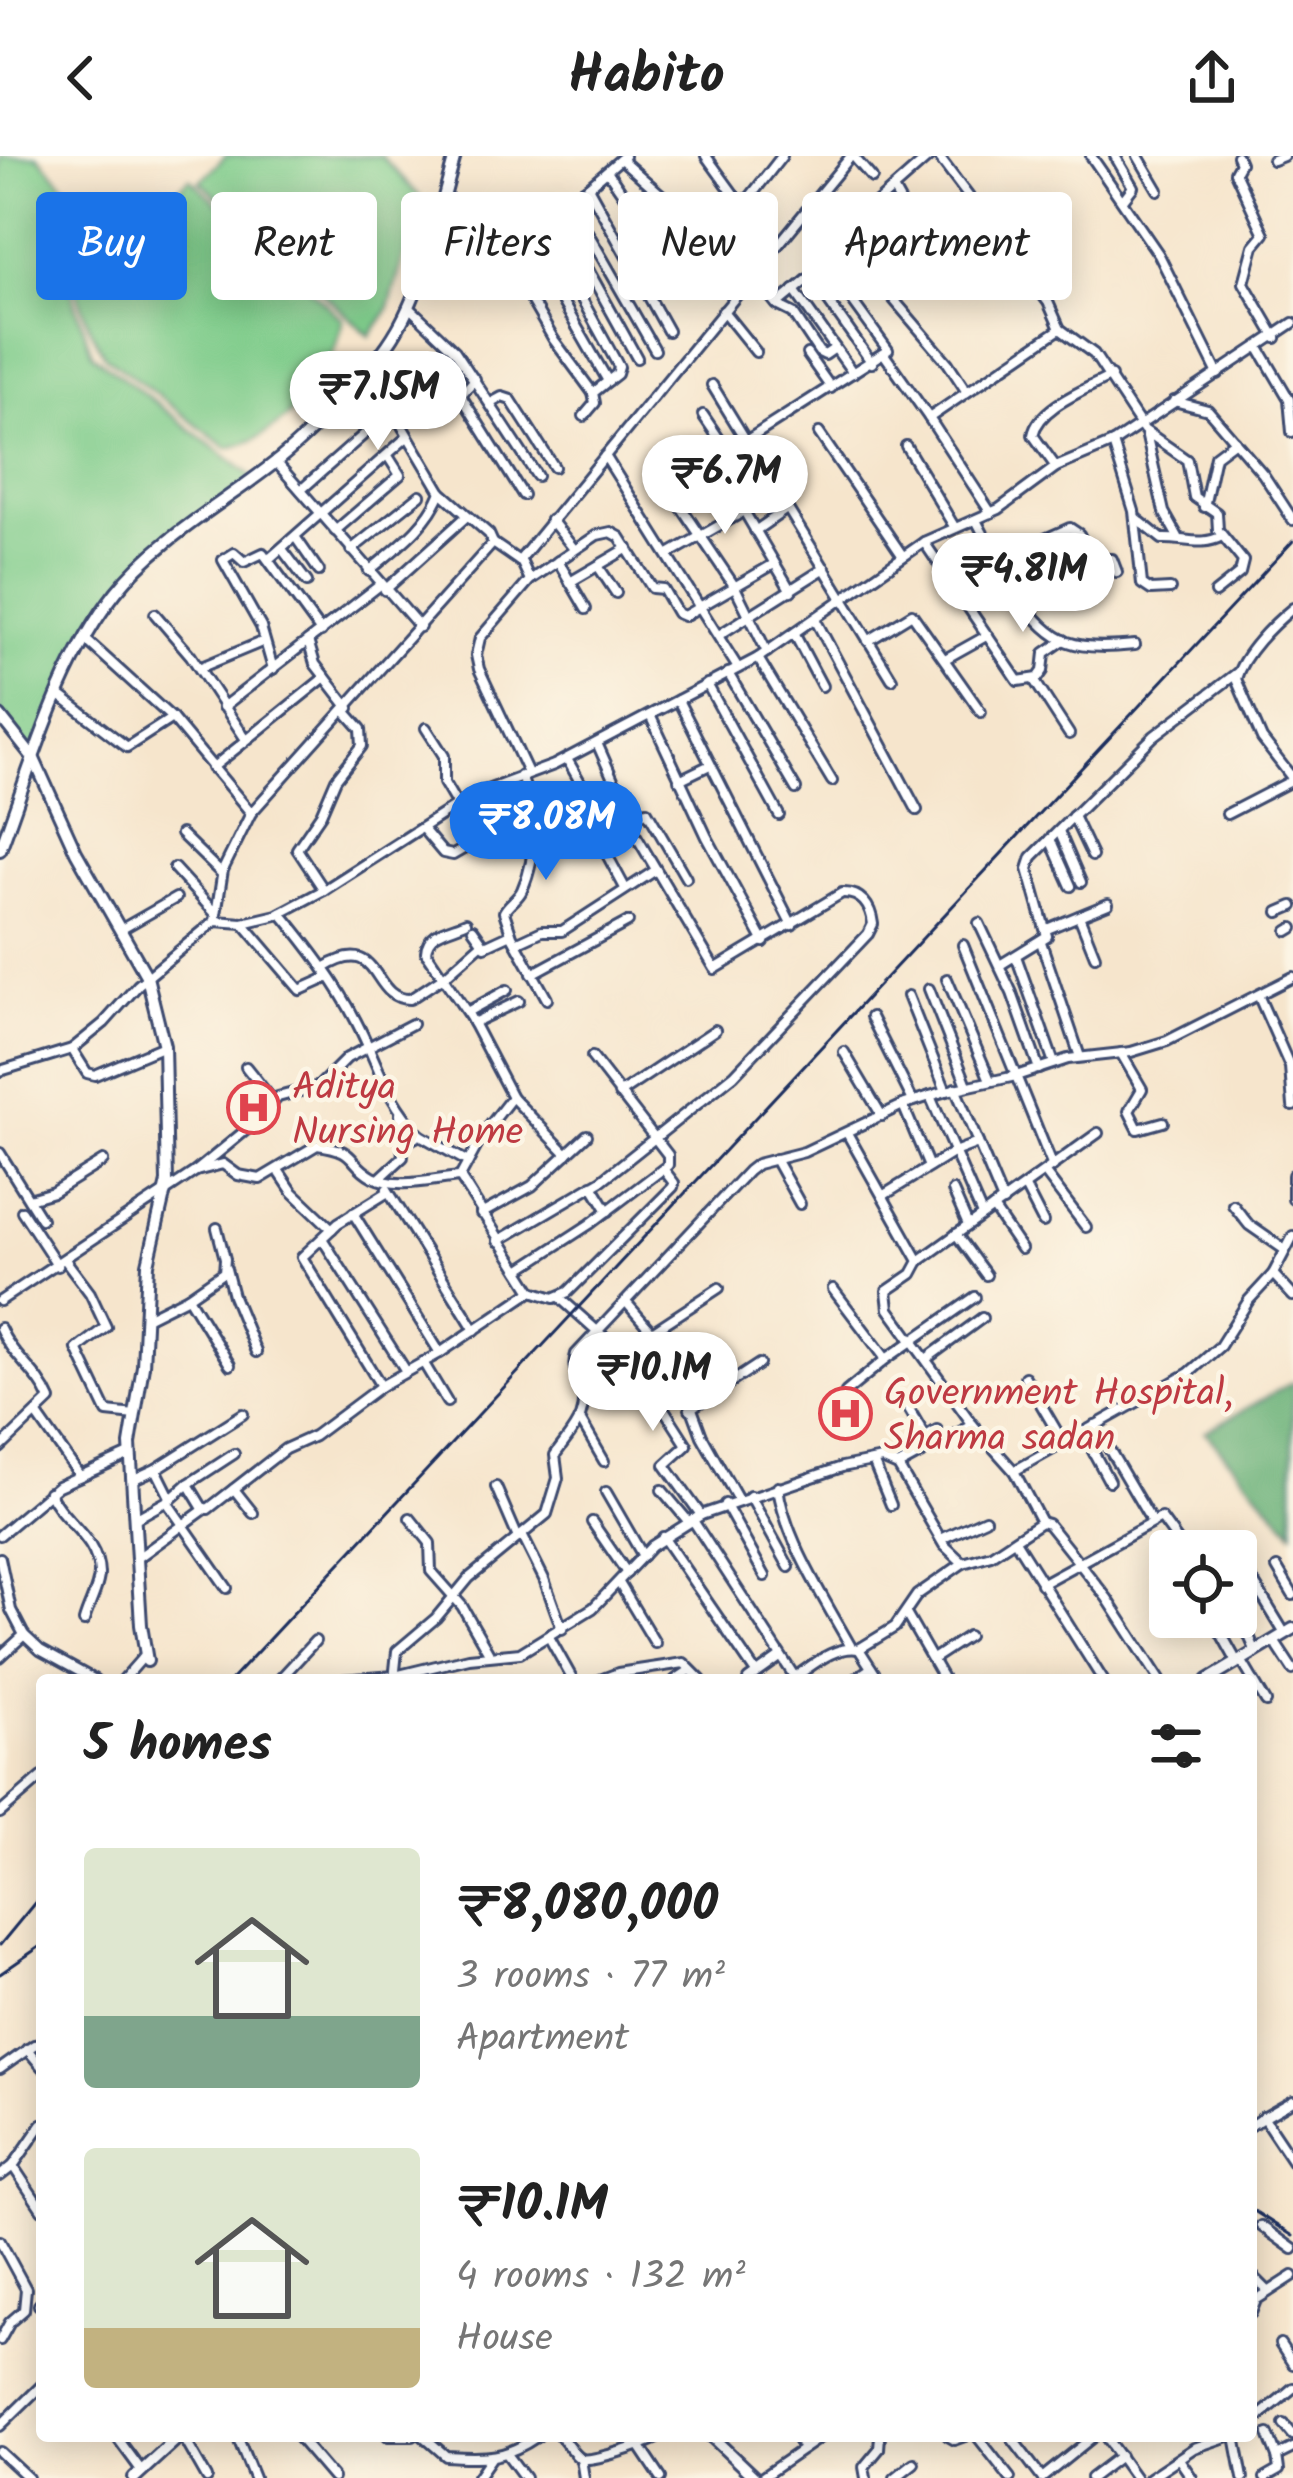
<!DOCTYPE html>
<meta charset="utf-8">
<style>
body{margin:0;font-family:Kalam,sans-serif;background:#f2f2f2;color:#222;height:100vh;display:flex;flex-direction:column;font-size:45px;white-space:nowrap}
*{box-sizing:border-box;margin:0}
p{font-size:39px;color:#767676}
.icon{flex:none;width:66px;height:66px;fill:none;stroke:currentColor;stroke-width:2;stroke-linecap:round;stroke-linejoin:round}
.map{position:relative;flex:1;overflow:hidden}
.details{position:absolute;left:36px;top:1518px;width:1221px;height:768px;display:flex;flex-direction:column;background:#fff;border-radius:12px;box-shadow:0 6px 30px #0003}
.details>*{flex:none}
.guide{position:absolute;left:36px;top:36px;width:1221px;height:108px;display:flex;gap:24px}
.controls{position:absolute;left:1149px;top:1374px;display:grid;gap:24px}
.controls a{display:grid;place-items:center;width:108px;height:108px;border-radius:12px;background:#fff;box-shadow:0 6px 30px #0003;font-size:60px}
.price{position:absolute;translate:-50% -102px;padding:0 27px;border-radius:42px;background:#fff;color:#222;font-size:39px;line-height:78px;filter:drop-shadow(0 3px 6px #0008)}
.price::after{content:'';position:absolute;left:50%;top:72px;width:36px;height:27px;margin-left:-18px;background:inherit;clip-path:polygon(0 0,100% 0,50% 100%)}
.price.active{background:#1a73e8;color:#fff}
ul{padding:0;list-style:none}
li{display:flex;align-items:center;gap:36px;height:300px;padding:0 48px}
li span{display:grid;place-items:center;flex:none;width:336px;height:240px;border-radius:12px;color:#555}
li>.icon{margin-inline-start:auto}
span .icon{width:144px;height:144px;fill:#fffc;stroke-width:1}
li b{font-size:51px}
h2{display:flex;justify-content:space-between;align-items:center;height:144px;padding:0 48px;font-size:51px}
.pill{padding:0 42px;border-radius:12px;background:#fff;box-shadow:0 6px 30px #0003;font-size:42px;line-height:108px}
.pill.active{background:#1a73e8;color:#fff}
header{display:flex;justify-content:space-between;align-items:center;height:156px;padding:0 48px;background:#fff;font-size:54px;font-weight:600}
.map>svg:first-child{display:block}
.green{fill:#7fcc8b;stroke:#4d7e74;stroke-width:3}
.forest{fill:#67b077;stroke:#41706a;stroke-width:3}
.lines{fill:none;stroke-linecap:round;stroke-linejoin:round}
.minor-casing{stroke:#3c4a6e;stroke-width:14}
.major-casing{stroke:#3c4a6e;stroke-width:16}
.minor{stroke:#fff;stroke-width:8}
.major{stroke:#fff;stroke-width:10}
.rail{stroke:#1b2f5e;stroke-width:3}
.labels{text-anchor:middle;stroke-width:9;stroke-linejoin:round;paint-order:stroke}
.health-label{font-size:39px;fill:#be3a42;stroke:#fcf5e5;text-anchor:start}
</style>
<header><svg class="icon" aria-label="back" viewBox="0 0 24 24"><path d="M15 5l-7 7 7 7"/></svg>Habito<svg class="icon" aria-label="share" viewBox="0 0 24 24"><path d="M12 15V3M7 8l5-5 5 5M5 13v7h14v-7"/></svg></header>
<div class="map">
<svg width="1293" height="2322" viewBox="0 0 1293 2322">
<rect width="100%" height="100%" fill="#fcf5e5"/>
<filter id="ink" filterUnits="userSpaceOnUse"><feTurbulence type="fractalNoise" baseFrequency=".00833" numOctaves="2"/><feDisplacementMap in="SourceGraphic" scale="24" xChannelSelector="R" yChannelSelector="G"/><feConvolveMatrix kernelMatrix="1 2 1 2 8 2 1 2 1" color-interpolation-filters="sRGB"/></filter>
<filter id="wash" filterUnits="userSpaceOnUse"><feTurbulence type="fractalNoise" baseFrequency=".004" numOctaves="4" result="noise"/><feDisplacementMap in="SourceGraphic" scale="48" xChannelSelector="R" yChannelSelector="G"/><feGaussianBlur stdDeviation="2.7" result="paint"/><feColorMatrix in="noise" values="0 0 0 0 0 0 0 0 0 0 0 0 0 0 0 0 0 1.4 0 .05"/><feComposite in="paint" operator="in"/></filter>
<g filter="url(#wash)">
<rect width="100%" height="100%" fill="#f6e5cc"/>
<g class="green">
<polygon points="0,0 38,0 80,46 48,64 92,198 254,322 157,396 87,474 34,603 0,560"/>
<polygon points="226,0 381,0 421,42 388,154 370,180 200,25"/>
<path d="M 190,22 L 343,164 C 332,219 285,282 227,292 L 104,199 L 89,171 L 65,99 L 97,88 L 124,101 L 168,60 L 160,51 Z"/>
</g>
<polygon class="forest" points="1293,1226 1293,1376 1205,1276"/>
</g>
<g filter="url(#ink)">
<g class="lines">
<defs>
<g id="minor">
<polyline points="706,0 740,47 750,41 782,0"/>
<polyline points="853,0 872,22"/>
<polyline points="938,0 1048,146 1060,173 1094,198 1144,274 1187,304 1194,341 1217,357 1218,374 1243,405 1240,417 1215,437"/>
<polyline points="1091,0 1159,99 1218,218"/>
<polyline points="1115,0 1133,31 1123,44"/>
<polyline points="1138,0 1158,34"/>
<polyline points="1237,0 1240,7 1235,16 1264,78 1254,90 1244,127 1276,182"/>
<polyline points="622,4 700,73 755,113"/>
<polyline points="1273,4 1283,0"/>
<polyline points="608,16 651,79"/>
<polyline points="588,31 668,175"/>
<polyline points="893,33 903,51 890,92 901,108 889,138 948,207 967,236"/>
<polyline points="569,44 655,194"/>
<polyline points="740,47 757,76"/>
<polyline points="555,54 637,202"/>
<polyline points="862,60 930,0"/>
<polyline points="533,66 563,109 619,211 617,218 608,225"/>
<polyline points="521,74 608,225 593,237 595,247 584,260"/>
<polyline points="499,89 554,184 593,237"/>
<polyline points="752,117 777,149 793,157 819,196 825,199 835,192"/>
<polyline points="416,129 433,132 451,125 588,31 624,0"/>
<polyline points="794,134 853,217"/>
<polyline points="824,139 872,207"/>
<polyline points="778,148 813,119"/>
<polyline points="409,151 455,195 537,320"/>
<polyline points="723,155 756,196"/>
<polyline points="1259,192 1289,243 1292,276"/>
<polyline points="807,198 831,232"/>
<polyline points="884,198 929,262"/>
<polyline points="475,223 462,238 463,243 523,339"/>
<polyline points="712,229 892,523"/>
<polyline points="1174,245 1208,254 1263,318 1293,364"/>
<polyline points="491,247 502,241 511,244 554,311"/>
<polyline points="703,259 759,342"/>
<polyline points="819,277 902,399"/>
<polyline points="1146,277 1164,356 1178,381"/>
<polyline points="1113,287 1134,355 1142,428 1151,434 1170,433"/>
<polyline points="906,290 955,372"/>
<polyline points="605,300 738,512"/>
<polyline points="276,306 420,471"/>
<path d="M 1056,311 L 1033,279 C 1039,250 1086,234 1111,220"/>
<polyline points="663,324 735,431 767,496"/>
<polyline points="301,334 369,274 354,227"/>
<polyline points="669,334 888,194 848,139"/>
<polyline points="1204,351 1215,300 1235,285"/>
<polyline points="744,355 791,435"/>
<polyline points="991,357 929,262 1060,173"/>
<path d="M 1137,363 L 1162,383 C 1184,382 1202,391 1222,380"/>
<polyline points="551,364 574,393"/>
<path d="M 976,364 C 995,400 1028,472 1068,486 C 1087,493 1114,491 1135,489"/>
<polyline points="335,375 400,319 388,300"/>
<polyline points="755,375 788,352"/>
<polyline points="296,382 319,415"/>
<polyline points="924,386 1018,525 1038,522 1043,515 1045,497 1064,484"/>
<polyline points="493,387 522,407 530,424 480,482 476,499 479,513 528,617"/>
<polyline points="282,393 307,426"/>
<polyline points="351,394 420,339"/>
<polyline points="669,398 736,360 776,329"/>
<polyline points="269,403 407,281"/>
<polyline points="997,404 1070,372 1079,378 1092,403 1112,403 1117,416"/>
<polyline points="519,405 851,0"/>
<polyline points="558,405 586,453"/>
<polyline points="598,410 616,437"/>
<path d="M 369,415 C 397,391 427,371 441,336"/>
<polyline points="530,424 597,379 611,376 620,381 652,432 663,433 677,457 684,460 774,408"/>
<polyline points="570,426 628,392"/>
<polyline points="385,434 467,360"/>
<path d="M 1293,452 C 1272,469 1243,498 1236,523 L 1262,583 L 1293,623"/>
<polyline points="155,458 191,500 245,582"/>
<polyline points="815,463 917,654"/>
<polyline points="719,479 825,412"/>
<polyline points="795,479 822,530"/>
<polyline points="85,483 172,562 251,657"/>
<polyline points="308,485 315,508 349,552"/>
<polyline points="868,485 912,458 981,556"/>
<polyline points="758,502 832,625"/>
<polyline points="945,503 988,479"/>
<polyline points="199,512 264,485"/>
<polyline points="273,513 261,471 223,404 234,397 244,406 263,397 321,476"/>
<polyline points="728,517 796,633"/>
<polyline points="1034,524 1069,578"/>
<polyline points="707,528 779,659"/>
<polyline points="58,538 127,591 172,562"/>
<polyline points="678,544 792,769"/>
<polyline points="223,551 380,429"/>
<polyline points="650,559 707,681 764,786"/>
<polyline points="426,572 444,600 444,627 457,649"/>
<polyline points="597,587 620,639"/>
<polyline points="567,603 600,661 589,668 598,682"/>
<polyline points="212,612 325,521"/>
<path d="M 521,620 C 535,656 539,697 522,734 C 518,743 509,747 504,756 L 512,780 L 547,843"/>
<polyline points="679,624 710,609"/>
<polyline points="1227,658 1293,624"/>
<polyline points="1073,660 1092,700"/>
<polyline points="422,672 443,697 453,699 533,653"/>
<polyline points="1059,675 1081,726"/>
<polyline points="181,678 222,718"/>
<polyline points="1050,683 1071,730"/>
<polyline points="174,712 215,757"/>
<polyline points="625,732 598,682 647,655 686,722"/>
<polyline points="324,734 297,693 321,658 336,623 362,590 361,573 346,556"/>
<polyline points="1279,756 1293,750"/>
<path d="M 281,757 C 309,791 336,826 356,865 C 379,909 384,941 420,979"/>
<polyline points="1079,760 1095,800"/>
<polyline points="215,765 223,714 251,657 493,387 489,378 441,336 369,214"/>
<path d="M 466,766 C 451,773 427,775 426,796 L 470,861 L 512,941 L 567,998"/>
<polyline points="243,767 300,834 329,821"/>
<polyline points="979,767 1012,837 1039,913"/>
<polyline points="473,773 485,790 511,778"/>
<polyline points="1047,773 1108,748"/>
<polyline points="120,774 176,742"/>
<polyline points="1288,775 1293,772"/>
<polyline points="1041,786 1080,901"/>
<polyline points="516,787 542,775 562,775 656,714"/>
<polyline points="963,789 1053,1011"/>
<polyline points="1016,800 1054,907"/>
<polyline points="1000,809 1047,780 1028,713 1032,701 1154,580 1237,517"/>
<path d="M 324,812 C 383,776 369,844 410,843 L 445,820 L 481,788"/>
<polyline points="532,818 628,766"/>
<polyline points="947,823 990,924"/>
<polyline points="929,833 967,929"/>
<polyline points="908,840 946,935"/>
<polyline points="1259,841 1290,911 1293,950"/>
<polyline points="467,856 507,834"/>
<polyline points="871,861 913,945"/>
<polyline points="473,867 519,845"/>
<polyline points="72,893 87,917 95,919 164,890"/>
<polyline points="844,896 882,960"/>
<polyline points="1121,897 1142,933 1129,955 1138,973 1163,966"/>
<polyline points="246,911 273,945"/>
<polyline points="0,915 72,893 104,867 138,829 215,765 243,767 277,759 324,734 471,640 554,609 758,502 924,386 999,353 1056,311 1113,287 1293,167"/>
<polyline points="955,932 1003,1046"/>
<polyline points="619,938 715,874"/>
<polyline points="930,940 982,1059"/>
<polyline points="903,949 929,1011"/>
<polyline points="847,977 919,1105 912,1118 887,1135 889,1153 973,1269 1014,1315 1041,1366"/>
<polyline points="402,988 420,979 468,1006"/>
<polyline points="0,997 41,1063"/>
<polyline points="775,1003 800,1048"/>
<polyline points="278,1014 292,1035 332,1073"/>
<polyline points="1045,1017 1086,1071"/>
<polyline points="1293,1019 1293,1043"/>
<polyline points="460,1021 484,977 512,941"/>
<polyline points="379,1023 403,1001 400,958"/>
<polyline points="592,1029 608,1055"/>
<polyline points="1025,1031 1043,1066"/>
<polyline points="387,1033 475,1174"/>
<polyline points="953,1035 968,1069"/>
<polyline points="884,1039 954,996 978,987"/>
<polyline points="29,1043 53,1036 103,1005"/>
<polyline points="1233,1049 1249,1069 1285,1094"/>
<polyline points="993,1052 1021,1093"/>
<polyline points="22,1055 58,1110"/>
<polyline points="353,1057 440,1197"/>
<polyline points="481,1058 532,1030 587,979"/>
<polyline points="956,1078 986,1119"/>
<polyline points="323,1084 406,1215"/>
<path d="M 498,1085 L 602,1024 L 734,919 L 868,778 L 873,768 C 871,750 861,736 842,737 L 715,813 L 628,666"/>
<polyline points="66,1105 90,1137 106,1171 77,1193 107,1256 135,1259"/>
<polyline points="919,1105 1098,977"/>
<polyline points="226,1113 233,1140 256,1196"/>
<polyline points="519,1114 590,1068 668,1009 668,999 592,901"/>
<polyline points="1273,1118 1293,1140"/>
<polyline points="719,1132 652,1176 682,1226 702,1280 738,1344"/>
<polyline points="833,1133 886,1203"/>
<polyline points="532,1135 554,1142 568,1136 673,1031 674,1027 664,1014"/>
<polyline points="188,1141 230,1209"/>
<polyline points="559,1141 624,1199 648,1228 687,1289 665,1309 701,1359"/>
<polyline points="0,1145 196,1015 257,965 278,941 319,930 347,902 412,868"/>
<polyline points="626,1146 652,1176"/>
<polyline points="146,1162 188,1141 224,1116 225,1103 217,1072"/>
<path d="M 0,1172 C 12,1201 38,1215 50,1244 L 0,1292"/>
<polyline points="926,1203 982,1162"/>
<polyline points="423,1206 447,1246"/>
<polyline points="1025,1221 1063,1286"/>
<polyline points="381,1230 302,1101 338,1067 388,1036"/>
<polyline points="846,1236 886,1203 975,1141"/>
<polyline points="905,1246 925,1280"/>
<polyline points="690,1253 759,1208"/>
<polyline points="38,1260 80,1320"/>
<polyline points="581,1265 604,1305"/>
<polyline points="1095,1269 1152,1366"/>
<polyline points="1082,1275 1109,1325"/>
<polyline points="890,1304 937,1274"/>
<polyline points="873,1305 891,1349"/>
<polyline points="898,1310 973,1269"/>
<polyline points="156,1313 243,1258"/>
<polyline points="1014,1315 1189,1217 1220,1190 1249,1144 1273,1118 1293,1080"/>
<path d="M 132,1324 L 156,1313 L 171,1343 L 188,1328 L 202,1351 L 208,1353 L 285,1293 L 314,1280 L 381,1230 L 440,1197 L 532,1135 L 460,1021 C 433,1023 398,1034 373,1021 C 346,1006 359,994 317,989 L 260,1023 L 238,1019 L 223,1008 L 196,1015"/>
<polyline points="188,1328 234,1298"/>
<polyline points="496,1331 518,1382"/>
<path d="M 778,1331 C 784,1381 826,1446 851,1491"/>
<polyline points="234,1333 253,1357"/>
<polyline points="662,1334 688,1365"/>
<path d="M 49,1336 C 62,1366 98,1381 99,1418 C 99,1432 88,1450 84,1465"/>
<polyline points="606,1336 643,1400"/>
<polyline points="750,1340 789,1411"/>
<polyline points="167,1346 227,1432"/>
<polyline points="725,1348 765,1420"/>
<polyline points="410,1362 430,1387 431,1415 462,1450 490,1499"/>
<polyline points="135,1363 169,1344"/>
<polyline points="692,1363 796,1523"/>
<polyline points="592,1366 627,1417"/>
<polyline points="0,1379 58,1330 130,1298"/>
<polyline points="522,1379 544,1423 562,1473"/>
<polyline points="663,1381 756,1517"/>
<polyline points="941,1383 985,1363"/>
<polyline points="1016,1386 1103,1524"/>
<polyline points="139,1401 205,1353"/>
<polyline points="0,1402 11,1454 24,1479"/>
<polyline points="1277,1412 1293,1439"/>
<polyline points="1251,1422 1285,1478"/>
<polyline points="619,1427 655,1487"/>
<polyline points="1041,1428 1161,1362 1185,1395"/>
<polyline points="1236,1450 1256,1496"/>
<polyline points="906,1458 944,1524"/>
<polyline points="1212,1461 1237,1506"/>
<polyline points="549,1481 573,1524"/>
<polyline points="1274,1485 1293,1514"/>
<polyline points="859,1493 879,1524"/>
<polyline points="0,1501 24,1479 40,1494 95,1524"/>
<polyline points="933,1503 968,1480"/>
<polyline points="1241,1504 1266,1546"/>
<path d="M 795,1521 C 814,1508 835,1489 859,1493 L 895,1471 L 917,1439 L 963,1407"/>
<polyline points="123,1524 144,1500"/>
<polyline points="279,1524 315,1485"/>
<polyline points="341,1524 395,1520 469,1502 520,1497 593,1452 652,1390 701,1359 842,1311 882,1303 898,1310 944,1389 963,1407 991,1399 1041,1366 1048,1368 1107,1442 1160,1524"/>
<path d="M 394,1524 L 397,1495 L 436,1462 L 469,1422 L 547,1358 L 558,1322 L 555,1299 C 571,1276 591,1259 580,1227 C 576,1215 572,1211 576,1198 L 748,1015 L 757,1008 L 804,996 L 905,948 L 946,935 L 1016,920 L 1068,903 L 1131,896 L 1167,885 L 1293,821"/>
<polyline points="600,1524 618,1517 684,1507 701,1524"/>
<polyline points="675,1524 690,1514"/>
<polyline points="748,1524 780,1501"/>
<polyline points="853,1524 871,1512"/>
<polyline points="0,1657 42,1621"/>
<polyline points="27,1893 42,1911"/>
<polyline points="0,1913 34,1889 42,1888"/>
<polyline points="1263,1961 1293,2006"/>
<polyline points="42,1968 13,2010 42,2054"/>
<polyline points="1251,1969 1293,1945"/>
<polyline points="0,2020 13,2010"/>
<polyline points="1261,2070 1293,2093"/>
<polyline points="0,2085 26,2133 24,2154 10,2166 0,2184"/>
<polyline points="1251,2118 1268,2135"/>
<polyline points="39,2149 42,2146"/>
<polyline points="1251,2157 1256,2144 1293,2120"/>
<polyline points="1280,2188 1293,2208"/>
<polyline points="1251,2267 1293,2232"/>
<polyline points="1284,2268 1293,2279"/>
<polyline points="0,2270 42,2229"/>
<polyline points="1268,2278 1277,2301"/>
<polyline points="116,2280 141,2314"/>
<polyline points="183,2280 207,2322"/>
<polyline points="237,2280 254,2322"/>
<polyline points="297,2280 333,2322"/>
<polyline points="388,2280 413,2280"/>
<path d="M 423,2280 L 446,2300 C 486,2302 503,2304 538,2280"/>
<path d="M 560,2280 C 566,2286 574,2300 581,2303 C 593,2306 650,2287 660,2280"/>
<polyline points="796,2280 803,2293"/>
<polyline points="947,2280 954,2284 965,2280"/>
<polyline points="977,2280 1010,2322"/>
<polyline points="1010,2280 1042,2322 1094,2280"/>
<polyline points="1105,2280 1135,2322"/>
<polyline points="1235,2280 1243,2322"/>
<polyline points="641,2292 661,2322"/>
<polyline points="0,2296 28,2322"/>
<polyline points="507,2298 525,2322"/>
<polyline points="581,2303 584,2322"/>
<polyline points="1179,2303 1192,2322"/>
<polyline points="477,2322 491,2302"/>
<polyline points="761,2322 822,2280"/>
<polyline points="866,2322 864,2311 879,2293 880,2280"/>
<polyline points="895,2322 914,2307"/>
<polyline points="1091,2322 1120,2300"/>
<polyline points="1149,2322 1194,2292 1229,2280"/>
<polyline points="1265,2322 1279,2314 1277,2300 1293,2292"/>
</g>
<g id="major">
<polyline points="0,560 34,603 76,696 147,821 164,890 167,1026 148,1108 143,1210 130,1288 141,1469 147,1505"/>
<path d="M 0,694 C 33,606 58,510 116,436 C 157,384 222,348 273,308 C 309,280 375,213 397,174 C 425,127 440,53 455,0"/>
<polyline points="1208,1524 1293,1473"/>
<polyline points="711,2280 755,2322"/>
<polyline points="134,2322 180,2280"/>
</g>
</defs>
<use href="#minor" class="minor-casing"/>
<use href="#major" class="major-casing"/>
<use href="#minor" class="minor"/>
<use href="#major" class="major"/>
<g class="rail">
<polyline points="231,1524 1293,385"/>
<polyline points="0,1789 42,1738"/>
<polyline points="0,1818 42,1789"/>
<polyline points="1251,2053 1293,2080"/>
</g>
</g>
</g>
<defs>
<symbol id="hospital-ring" viewBox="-11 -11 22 22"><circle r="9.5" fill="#fcf5e5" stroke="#e0444e" stroke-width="1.5"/><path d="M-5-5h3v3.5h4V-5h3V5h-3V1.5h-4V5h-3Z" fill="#e0444e"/></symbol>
</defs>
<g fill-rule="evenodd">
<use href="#hospital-ring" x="224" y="922" width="59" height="59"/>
<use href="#hospital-ring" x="816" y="1228" width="59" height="59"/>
</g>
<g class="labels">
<g class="health-label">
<text x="292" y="943">Aditya<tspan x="292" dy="45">Nursing Home</tspan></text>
<text x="884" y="1249">Government Hospital,<tspan x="884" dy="45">Sharma sadan</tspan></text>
</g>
</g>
</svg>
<div class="controls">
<a><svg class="icon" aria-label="locate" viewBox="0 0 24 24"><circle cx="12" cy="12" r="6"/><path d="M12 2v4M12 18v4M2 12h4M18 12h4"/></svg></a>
</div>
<b class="price" style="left:378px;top:297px">₹7.15M</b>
<b class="price" style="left:725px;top:381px">₹6.7M</b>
<b class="price" style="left:1023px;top:479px">₹4.81M</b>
<b class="price active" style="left:546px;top:727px">₹8.08M</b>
<b class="price" style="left:653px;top:1278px">₹10.1M</b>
<div class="guide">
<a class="pill active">Buy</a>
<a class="pill">Rent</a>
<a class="pill">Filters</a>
<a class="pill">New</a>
<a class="pill">Apartment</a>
</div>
<section class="details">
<h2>5 homes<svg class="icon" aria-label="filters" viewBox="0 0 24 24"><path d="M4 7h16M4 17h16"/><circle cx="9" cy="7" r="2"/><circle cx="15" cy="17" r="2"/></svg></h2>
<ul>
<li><span style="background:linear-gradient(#dfe7d0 70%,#7fa58c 0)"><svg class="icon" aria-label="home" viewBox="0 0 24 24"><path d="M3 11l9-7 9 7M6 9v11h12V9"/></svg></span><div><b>₹8,080,000</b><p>3 rooms · 77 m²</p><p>Apartment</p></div></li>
<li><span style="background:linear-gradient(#dfe7d0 75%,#c2b280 0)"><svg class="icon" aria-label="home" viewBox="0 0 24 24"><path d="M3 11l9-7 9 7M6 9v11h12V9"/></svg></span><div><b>₹10.1M</b><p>4 rooms · 132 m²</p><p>House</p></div></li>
</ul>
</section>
</div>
